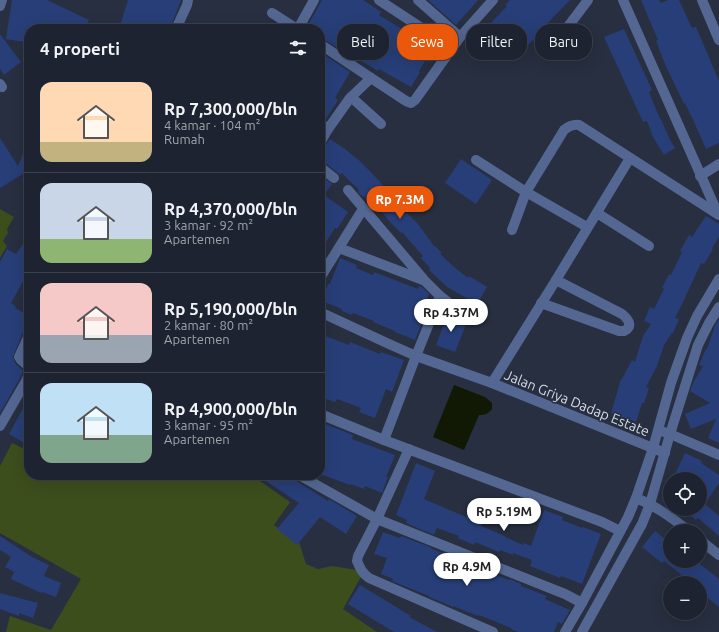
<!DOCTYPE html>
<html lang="id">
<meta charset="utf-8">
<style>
body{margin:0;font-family:Ubuntu,sans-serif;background:#2a2f3c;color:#f1f3f6;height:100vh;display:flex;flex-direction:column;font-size:15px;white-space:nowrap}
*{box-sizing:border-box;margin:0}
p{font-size:13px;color:#a0a4ab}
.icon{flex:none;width:22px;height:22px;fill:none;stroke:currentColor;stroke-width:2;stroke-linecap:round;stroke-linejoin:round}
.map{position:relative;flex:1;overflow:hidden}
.drawer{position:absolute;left:24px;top:24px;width:301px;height:456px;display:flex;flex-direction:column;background:#1d2330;border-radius:16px;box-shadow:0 4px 16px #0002,0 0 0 1px #3b404c}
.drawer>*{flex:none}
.guide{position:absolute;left:337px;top:24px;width:322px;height:36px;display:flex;gap:8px}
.fabs{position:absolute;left:663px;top:472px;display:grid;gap:8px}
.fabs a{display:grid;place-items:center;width:44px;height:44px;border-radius:50%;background:#1d2330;box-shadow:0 4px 16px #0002,0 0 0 1px #3b404c;font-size:20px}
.price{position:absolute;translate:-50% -34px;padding:0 9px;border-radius:14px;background:#fff;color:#222;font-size:13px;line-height:26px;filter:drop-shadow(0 1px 2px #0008)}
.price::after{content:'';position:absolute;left:50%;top:24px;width:12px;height:9px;margin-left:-6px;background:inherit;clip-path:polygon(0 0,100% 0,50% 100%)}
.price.selected{background:#ea580c;color:#fff}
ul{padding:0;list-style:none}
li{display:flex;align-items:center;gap:12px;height:100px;padding:0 16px}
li+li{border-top:1px solid #3b404c}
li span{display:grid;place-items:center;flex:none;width:112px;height:80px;border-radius:12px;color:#555}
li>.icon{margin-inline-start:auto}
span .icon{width:48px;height:48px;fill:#fffc;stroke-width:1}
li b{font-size:17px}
h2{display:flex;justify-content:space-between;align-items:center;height:48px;padding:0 16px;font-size:17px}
.chip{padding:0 14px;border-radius:16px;background:#1d2330;box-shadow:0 4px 16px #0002,0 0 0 1px #3b404c;font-size:14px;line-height:36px}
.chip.selected{background:#ea580c;color:#fff}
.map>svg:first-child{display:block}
.green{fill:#3d4e1d}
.water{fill:#111904}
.building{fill:#273e78}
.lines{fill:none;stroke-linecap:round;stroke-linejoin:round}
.street{stroke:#536792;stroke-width:10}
.labels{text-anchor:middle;stroke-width:3;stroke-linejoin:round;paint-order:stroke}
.street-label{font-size:14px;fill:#d4dae5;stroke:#272f40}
</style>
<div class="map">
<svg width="719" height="632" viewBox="0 0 719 632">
<rect width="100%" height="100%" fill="#272f40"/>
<g class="green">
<polygon points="0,209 14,217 7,229 8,233 3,241 7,246 0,258"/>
<polygon points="12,443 29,451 29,475 251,475 290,502 274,525 299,542 306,564 318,569 332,566 357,570 362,575 343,609 377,632 6,632 10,616 51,630 81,579 0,533 0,466"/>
</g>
<path class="water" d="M 454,385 L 485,397 L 492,403 L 492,409 C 488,414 485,415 479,415 L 464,450 L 433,437 Z"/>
<g class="building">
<polygon points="12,0 47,0 89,20 85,29 26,29 24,42 6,39"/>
<polygon points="128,0 181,0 170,29 119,29"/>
<polygon points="322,0 363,0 381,12 379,15 418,39 418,40 432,49 419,71 420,72 411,87 379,69 378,71 358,59 357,61 324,39 320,38 320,29 315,29 308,25"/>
<polygon points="428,0 478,0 456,25"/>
<polygon points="510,0 570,0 534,37 535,38 525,48 507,31 501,37 489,25 507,6 505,5"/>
<polygon points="641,0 659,0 661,3 668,0 679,0 692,28 696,27 719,81 719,143 706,149 691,115 691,116 685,103 684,104 665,64 656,41 658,40"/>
<polygon points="624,29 652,90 649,92 660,119 661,119 670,140 675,148 664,155 653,137 647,121 643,122 604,37"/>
<polygon points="0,34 21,62 4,75 0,69"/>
<polygon points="320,52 350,72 335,98 338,100 326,119 320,117"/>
<polygon points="0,138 18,166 29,140 29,170 0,188"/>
<polygon points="330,139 345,149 361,162 383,185 382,187 395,202 396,201 406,214 407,213 418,224 434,246 435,246 442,253 440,254 454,267 468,278 469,276 487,287 477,304 447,287 429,270 430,268 421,258 423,256 402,232 401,233 390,222 371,198 369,200 361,195 358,192 359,190 342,173 340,175 338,173 324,162 320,161 320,153"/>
<polygon points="461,159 492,180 476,204 445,183"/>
<polygon points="320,175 332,184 324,195 348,212 337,229 335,228 320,251"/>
<polygon points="706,216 719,224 719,237 712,248 713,249 704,264 701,263 683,302 675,318 679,319 673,333 672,333 664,345 657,366 646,387 649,388 644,403 642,403 636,422 611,413 621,379 622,379 632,360 635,362 643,336 651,324 644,321 650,307 654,309 664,289 662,288 669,274 671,275 682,252 680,251 689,235 692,237"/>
<polygon points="29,236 29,277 26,276 11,303 16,307 15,308 29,316 29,329 26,330 23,332 13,357 15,363 23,371 20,378 0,413 0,262 7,249 16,254"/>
<polygon points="340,258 357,265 356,268 373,275 374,272 418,289 419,286 422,287 429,294 421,316 424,318 415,340 395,332 395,331 373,322 374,321 353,313 352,315 342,311 342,309 322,301 328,284 330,284"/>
<polygon points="448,314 467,322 455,352 436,345"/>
<polygon points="719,319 719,443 708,438 716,419 691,429 685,414 710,403 690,391 693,383 703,366 699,365 706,349 707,349 715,326"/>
<polygon points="320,334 349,345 350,342 380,354 381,352 404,360 392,392 386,389 375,418 359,412 361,408 337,399 335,402 320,397"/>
<polygon points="27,401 29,402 29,417 26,423 29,425 29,439 26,444 9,434"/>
<polygon points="320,422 353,435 352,439 395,455 386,477 388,477 382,493 365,486 364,489 351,484 350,485 320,474"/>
<polygon points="685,453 702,461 701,463 719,475 719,483 705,504 719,516 719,536 698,518 696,520 682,509 700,509 700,479 684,479 675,474"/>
<polygon points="416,463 435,471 424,499 466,517 466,516 483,522 481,526 505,536 505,537 523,545 524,543 531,546 544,510 563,517 562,520 582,528 583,527 601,534 582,584 561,576 560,578 530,566 532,560 513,553 513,555 500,550 499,552 475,542 474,545 458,538 459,536 437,528 434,535 406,523 407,520 396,515"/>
<polygon points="257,475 287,475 328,501 329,499 357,516 346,534 320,517 297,545 277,529 299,503"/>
<polygon points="655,531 670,543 670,561 696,561 719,579 719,607 700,592 700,583 692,583 664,561 662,563 642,547"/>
<polygon points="383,532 400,538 401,536 430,547 432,549 469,563 468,565 509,580 510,579 521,584 521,586 547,596 545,599 570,610 562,624 558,622 554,632 518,632 511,629 511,628 479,615 478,616 453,606 453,607 448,605 444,603 429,597 429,596 392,581 393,579 381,574 387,558 374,554"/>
<polygon points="0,536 32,557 49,565 44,576 61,583 56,597 42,592 41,593 11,579 14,572 5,567 11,557 0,550"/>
<polygon points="360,585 411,616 409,617 437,632 394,632 348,604"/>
<polygon points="0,593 38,603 33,618 19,613 19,616 0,609"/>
</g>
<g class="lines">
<g class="street">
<polyline points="379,0 452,48"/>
<polyline points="418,0 460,37"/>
<polyline points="623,0 718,214"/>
<polyline points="702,0 719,40"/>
<polyline points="0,6 2,0"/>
<polyline points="272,13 297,29"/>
<polyline points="176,29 187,5 188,0"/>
<polyline points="298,29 314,0"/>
<polyline points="320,44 371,78"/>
<polyline points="548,53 588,0"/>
<polyline points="0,84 2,87"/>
<polyline points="351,97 381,124"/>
<polyline points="320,123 328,129"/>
<polyline points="320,143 328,129 350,98 371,78 406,101 411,103 415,100 460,37 493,0"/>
<polyline points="630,158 556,280 492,383 665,453"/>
<polyline points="476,160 526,192 587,227"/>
<polyline points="320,167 334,178"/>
<polyline points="700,176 719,164"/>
<polyline points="348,190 425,281 440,296 416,356 384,440"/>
<polyline points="597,213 649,246"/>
<path d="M 512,230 L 526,192 L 564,130 C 569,126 573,124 579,125 L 719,215"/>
<polyline points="339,248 423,280"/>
<polyline points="320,278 363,209"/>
<polyline points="440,296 461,312"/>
<path d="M 541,303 L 619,331 L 624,331 C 634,326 628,319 622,314 L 556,280"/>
<polyline points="320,312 389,344 416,356 492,383"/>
<path d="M 29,335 L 19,357 C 21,362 27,363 29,368"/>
<polyline points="320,414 384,440 602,522 620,531"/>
<polyline points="0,426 26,381 29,374"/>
<polyline points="664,432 670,434 719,455"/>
<path d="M 409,449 L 377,519 L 358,556 L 357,561 C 360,568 362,573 369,578 L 493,632"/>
<polyline points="299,475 377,519 565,594 582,603"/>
<path d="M 636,498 C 656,506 672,518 689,531"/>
<polyline points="700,540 719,555"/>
<polyline points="565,632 582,603 628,517 636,498 653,448 671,383 687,338 697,316 719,279"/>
<polyline points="582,632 642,524 650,504 670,434 698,345 709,323 719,307"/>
</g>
</g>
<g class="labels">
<g class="street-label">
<text transform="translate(577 403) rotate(22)" y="5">Jalan Griya Dadap Estate</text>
</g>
</g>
</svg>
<div class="fabs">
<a><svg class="icon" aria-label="locate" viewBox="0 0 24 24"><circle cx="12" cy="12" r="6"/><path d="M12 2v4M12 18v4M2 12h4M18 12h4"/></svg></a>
<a>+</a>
<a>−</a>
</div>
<b class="price selected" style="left:400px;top:220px">Rp 7.3M</b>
<b class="price" style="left:451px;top:333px">Rp 4.37M</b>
<b class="price" style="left:504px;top:532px">Rp 5.19M</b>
<b class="price" style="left:467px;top:587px">Rp 4.9M</b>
<div class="guide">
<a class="chip">Beli</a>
<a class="chip selected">Sewa</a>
<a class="chip">Filter</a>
<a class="chip">Baru</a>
</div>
<section class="drawer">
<h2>4 properti<svg class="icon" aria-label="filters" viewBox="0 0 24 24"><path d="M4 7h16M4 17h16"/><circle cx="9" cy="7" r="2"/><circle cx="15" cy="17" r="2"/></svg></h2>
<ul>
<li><span style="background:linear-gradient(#ffd9b3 75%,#c2b280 0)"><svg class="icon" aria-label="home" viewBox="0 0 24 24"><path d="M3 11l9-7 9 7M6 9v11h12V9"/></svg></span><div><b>Rp 7,300,000/bln</b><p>4 kamar · 104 m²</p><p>Rumah</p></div></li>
<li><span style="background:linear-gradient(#c9d6e8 70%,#8fb573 0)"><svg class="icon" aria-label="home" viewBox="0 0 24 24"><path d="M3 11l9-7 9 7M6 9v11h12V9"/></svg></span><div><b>Rp 4,370,000/bln</b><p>3 kamar · 92 m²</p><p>Apartemen</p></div></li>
<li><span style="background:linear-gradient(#f6c9c9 65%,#9aa5b1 0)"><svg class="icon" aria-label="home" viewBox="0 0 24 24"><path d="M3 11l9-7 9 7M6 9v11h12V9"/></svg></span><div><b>Rp 5,190,000/bln</b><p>2 kamar · 80 m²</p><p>Apartemen</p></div></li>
<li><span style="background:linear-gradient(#bfe0f5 65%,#7fa58c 0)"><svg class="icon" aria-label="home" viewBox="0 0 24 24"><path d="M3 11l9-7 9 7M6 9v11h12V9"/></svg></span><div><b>Rp 4,900,000/bln</b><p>3 kamar · 95 m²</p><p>Apartemen</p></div></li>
</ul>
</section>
</div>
